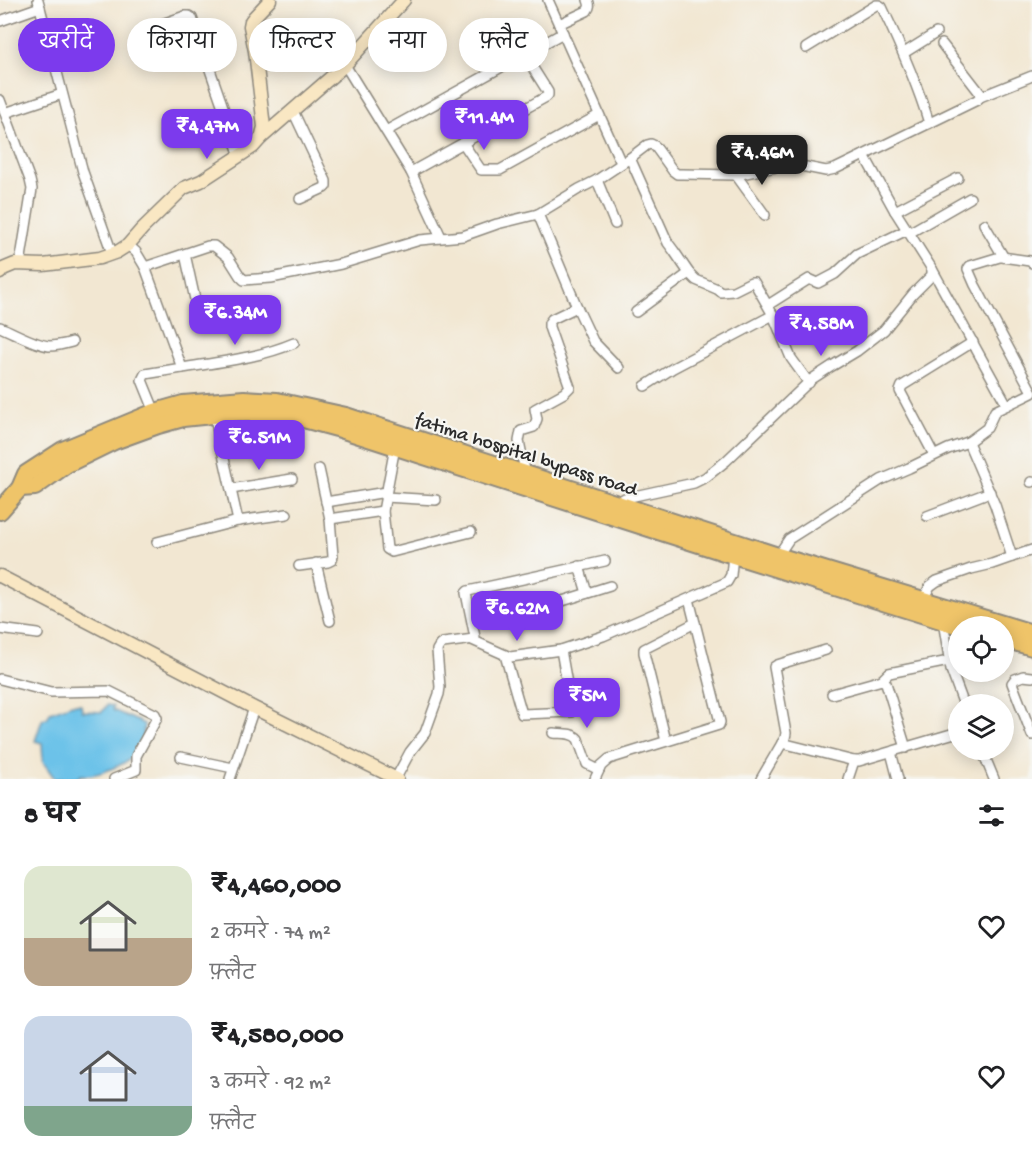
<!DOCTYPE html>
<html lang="hi">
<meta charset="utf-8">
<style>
body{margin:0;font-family:"Gochi Hand","Playpen Sans Deva",sans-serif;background:#f2f2f2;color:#202124;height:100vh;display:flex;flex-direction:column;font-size:22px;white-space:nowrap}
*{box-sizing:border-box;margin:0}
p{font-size:20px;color:#757577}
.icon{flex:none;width:33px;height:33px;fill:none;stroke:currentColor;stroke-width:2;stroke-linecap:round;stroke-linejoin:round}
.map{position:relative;height:779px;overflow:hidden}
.drawer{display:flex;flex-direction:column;background:#fff;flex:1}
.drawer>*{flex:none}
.top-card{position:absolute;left:18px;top:18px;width:600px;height:54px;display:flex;gap:12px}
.controls{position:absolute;left:948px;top:616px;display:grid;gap:12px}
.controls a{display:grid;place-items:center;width:66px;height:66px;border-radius:50%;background:#fff;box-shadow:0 3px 15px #0003;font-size:30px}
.price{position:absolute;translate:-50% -51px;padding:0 14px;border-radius:12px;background:#7c3aed;color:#fff;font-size:20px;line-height:39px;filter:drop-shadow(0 2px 3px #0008)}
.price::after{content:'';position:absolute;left:50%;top:36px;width:18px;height:14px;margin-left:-9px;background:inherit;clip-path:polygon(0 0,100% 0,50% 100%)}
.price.active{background:#222;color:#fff}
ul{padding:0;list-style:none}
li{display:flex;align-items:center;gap:18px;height:150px;padding:0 24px}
li span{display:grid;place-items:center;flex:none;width:168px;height:120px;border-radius:18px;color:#555}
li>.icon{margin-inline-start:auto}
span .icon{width:72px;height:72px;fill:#fffc;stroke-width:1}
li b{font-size:26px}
h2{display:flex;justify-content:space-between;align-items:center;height:72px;padding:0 24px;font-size:26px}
.pill{padding:0 21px;border-radius:27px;background:#fff;box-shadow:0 3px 15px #0003;font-size:21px;line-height:54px}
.pill.active{background:#7c3aed;color:#fff}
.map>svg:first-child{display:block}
.water{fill:#6cc2e9;stroke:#4c768a;stroke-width:1.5}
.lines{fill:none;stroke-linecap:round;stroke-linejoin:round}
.street-casing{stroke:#8e897e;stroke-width:12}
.secondary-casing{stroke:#8e897e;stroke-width:15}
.highway-casing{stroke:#8e897e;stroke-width:20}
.street{stroke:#fff;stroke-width:9}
.secondary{stroke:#f9e7c3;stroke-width:12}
.highway{stroke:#efc469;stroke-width:16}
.labels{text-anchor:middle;stroke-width:4.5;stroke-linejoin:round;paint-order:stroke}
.street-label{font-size:20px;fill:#2b2b2b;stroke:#f6f6f2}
</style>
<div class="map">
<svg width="1032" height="779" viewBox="0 0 1032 779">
<rect width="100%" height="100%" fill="#f6f6f2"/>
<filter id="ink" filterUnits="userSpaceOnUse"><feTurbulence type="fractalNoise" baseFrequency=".0167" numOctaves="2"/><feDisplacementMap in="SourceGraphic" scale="12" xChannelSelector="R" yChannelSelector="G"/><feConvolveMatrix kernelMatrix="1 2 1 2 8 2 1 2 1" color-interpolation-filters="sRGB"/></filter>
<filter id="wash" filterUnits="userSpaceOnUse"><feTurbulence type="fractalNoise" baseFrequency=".008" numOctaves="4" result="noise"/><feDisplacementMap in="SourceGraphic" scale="24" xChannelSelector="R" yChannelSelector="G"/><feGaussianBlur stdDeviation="1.35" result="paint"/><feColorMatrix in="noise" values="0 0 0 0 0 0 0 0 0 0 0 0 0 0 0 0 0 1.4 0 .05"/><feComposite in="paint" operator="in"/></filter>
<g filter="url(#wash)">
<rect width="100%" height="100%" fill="#f2e7d2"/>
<path class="water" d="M 72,704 L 81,704 L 82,711 L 102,712 L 107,705 L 113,706 L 113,710 L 144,724 C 143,731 144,742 141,748 C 134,762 95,778 81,775 L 76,779 L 55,779 L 43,762 L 42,743 L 35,741 L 42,720 L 48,717 L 50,712 Z"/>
</g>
<g filter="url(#ink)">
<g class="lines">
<defs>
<g id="street">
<polyline points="38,0 83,172 112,253"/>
<polyline points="548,0 621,163"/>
<polyline points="0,21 40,7"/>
<path d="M 559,24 L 587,11 C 590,7 590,5 588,0"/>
<polyline points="159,25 185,16 189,16 192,18 240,156"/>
<path d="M 806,48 L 876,5 L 879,5 L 882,7 C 900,45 917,83 929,123"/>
<polyline points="904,53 936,33"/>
<polyline points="345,65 411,172 441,237"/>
<polyline points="980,97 1032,76"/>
<polyline points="0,100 30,180 32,189 20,264"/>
<polyline points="293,111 326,181 326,186 324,188 300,199"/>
<polyline points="5,113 62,94"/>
<polyline points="386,131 563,33"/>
<polyline points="463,143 481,170 500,170 599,115"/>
<polyline points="630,158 647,145 651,144 655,146 673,171 677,174 682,174 736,175 791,164 826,171 835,169 977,100 980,97 980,93 942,44"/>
<polyline points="411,172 546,97 548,95 548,92 524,54"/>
<polyline points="736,175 765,215"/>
<polyline points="597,180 615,224"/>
<polyline points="895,211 958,178"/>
<polyline points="538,214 577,307 593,341 619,368"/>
<polyline points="984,224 1003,256 970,266 968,269 975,285 1032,392"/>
<polyline points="909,233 970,198"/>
<polyline points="128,245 136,252 145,267 182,368 145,374 142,380 155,412"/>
<polyline points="185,254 198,313"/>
<polyline points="1002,257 1030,261 1032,263"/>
<polyline points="145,267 208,246 214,246 228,257 240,276 244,280 271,278 341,264 420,240 463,236 497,224 538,214 579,189 597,180 630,158 668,243 674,251 689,273 696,280 717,289 721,292 733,291 751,282 754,282 773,315"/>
<polyline points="932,269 1007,405"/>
<polyline points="768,305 809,279 818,283 835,274 857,254 907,230"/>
<polyline points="636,312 689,273"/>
<path d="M 0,327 C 15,333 33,344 49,346 C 57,346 65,344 72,342"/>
<path d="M 182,368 C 219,362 259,358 294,343"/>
<polyline points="645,386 673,368 773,315 791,358 809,383"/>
<polyline points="214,414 238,521"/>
<polyline points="968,442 995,505 1012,557"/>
<polyline points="395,447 383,511 387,549 392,552 471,532"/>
<polyline points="934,455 900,391 902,386 973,342"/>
<polyline points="526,476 519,441 521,431 534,427 537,419 535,409 564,393 570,387 549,327 549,323 552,319 577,307"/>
<polyline points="1031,482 1032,482"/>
<polyline points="231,489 292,479"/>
<polyline points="385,497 436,500"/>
<polyline points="326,502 386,492"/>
<polyline points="616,503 625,498 694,483 706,477 726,461 812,379 832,366 857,351 884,330 913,294 932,275 932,269 895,211 864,155"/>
<polyline points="927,516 990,492"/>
<polyline points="330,519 383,511"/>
<polyline points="157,542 238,521 287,514"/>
<polyline points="777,557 789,539 822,518 881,480 909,468 948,449 968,442 987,428 995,411 1032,393"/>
<polyline points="316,563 330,621"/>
<polyline points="299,566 328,562 332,560 333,556 330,519 319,469"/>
<polyline points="579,566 587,593"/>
<polyline points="923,600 930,586 937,581 971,569 992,564 1032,550"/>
<polyline points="556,603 610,586"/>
<polyline points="943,621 951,670 964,705"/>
<polyline points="0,629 38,634"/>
<polyline points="472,640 510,657 561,650 603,636 727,582 731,575 733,555"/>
<polyline points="505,655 522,714 572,712 561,650"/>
<polyline points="1032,677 1023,676 1015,679 1012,683 1032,735"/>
<polyline points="0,679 51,692 109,691 155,714 157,718 136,756 136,770 114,779"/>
<polyline points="882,680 889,673 949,661"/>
<polyline points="832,694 882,680 886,683 906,748"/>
<path d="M 553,733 C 562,734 572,732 578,739 L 587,764 L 599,770"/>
<polyline points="666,741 644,653 644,649 695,623"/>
<polyline points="782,743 854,761 859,761 958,732"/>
<polyline points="982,750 994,779"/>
<polyline points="891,752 898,779"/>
<polyline points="181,757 233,768"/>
<polyline points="396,778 410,752 425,733 439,694 440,687 437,650 440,645 443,643 474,639 475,637 466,593 468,591 605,561"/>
<polyline points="230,779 254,708"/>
<polyline points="595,779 601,766 609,759 719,725 720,722 689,599"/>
<polyline points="761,779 785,738 786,733 774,667 777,665 826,650"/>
<polyline points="848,779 854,761"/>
</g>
<g id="secondary">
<polyline points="261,138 264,127 255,51 250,26 251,21 254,17 270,0"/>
<polyline points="0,273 3,269 15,264 43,265 100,258 117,252 128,245 142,229 184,188 201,181 253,147 261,138 345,65 404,0"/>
<polyline points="0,576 254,708 397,779"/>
</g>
<g id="highway">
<polyline points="20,488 35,487 67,464 114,441 158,425 183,418 241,412 300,418 337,428 733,555 963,627"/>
<polyline points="0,511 20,488 26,474 63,450 155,412 183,404 244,399 277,401 346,416 778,556 1032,633"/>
<polyline points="1004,639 1032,647"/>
</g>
</defs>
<use href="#street" class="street-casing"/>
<use href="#secondary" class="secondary-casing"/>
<use href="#highway" class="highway-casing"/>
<use href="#street" class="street"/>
<use href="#secondary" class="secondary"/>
<use href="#highway" class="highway"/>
</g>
</g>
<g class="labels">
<g class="street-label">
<text transform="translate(527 453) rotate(18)" y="7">fatima hospital bypass road</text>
</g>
</g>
</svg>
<div class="controls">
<a><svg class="icon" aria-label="locate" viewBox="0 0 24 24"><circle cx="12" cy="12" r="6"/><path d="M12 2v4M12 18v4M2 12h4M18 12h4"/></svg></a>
<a><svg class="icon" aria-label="layers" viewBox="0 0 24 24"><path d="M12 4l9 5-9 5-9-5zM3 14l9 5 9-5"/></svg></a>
</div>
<b class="price" style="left:484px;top:151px">₹11.4M</b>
<b class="price" style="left:207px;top:160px">₹4.47M</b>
<b class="price active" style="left:762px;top:186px">₹4.46M</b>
<b class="price" style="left:235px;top:346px">₹6.34M</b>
<b class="price" style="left:821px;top:357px">₹4.58M</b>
<b class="price" style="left:259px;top:471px">₹6.51M</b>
<b class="price" style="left:517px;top:642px">₹6.62M</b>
<b class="price" style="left:587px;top:729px">₹5M</b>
<div class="top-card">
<a class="pill active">खरीदें</a>
<a class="pill">किराया</a>
<a class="pill">फ़िल्टर</a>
<a class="pill">नया</a>
<a class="pill">फ़्लैट</a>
</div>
</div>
<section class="drawer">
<h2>8 घर<svg class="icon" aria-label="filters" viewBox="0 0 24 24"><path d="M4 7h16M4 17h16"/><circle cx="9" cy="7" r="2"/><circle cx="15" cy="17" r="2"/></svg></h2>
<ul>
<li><span style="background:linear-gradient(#dfe7d0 60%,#b9a48a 0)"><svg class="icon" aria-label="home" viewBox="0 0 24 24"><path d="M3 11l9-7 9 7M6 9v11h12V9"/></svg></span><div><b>₹4,460,000</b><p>2 कमरे · 74 m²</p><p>फ़्लैट</p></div><svg class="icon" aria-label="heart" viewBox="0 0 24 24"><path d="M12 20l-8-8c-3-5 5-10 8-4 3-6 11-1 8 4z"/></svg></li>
<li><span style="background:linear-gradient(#c9d6e8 75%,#7fa58c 0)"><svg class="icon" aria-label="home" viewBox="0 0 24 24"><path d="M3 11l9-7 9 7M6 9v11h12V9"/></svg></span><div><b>₹4,580,000</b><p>3 कमरे · 92 m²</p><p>फ़्लैट</p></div><svg class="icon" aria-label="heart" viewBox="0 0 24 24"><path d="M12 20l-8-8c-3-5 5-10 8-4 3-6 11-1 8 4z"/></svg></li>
</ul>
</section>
